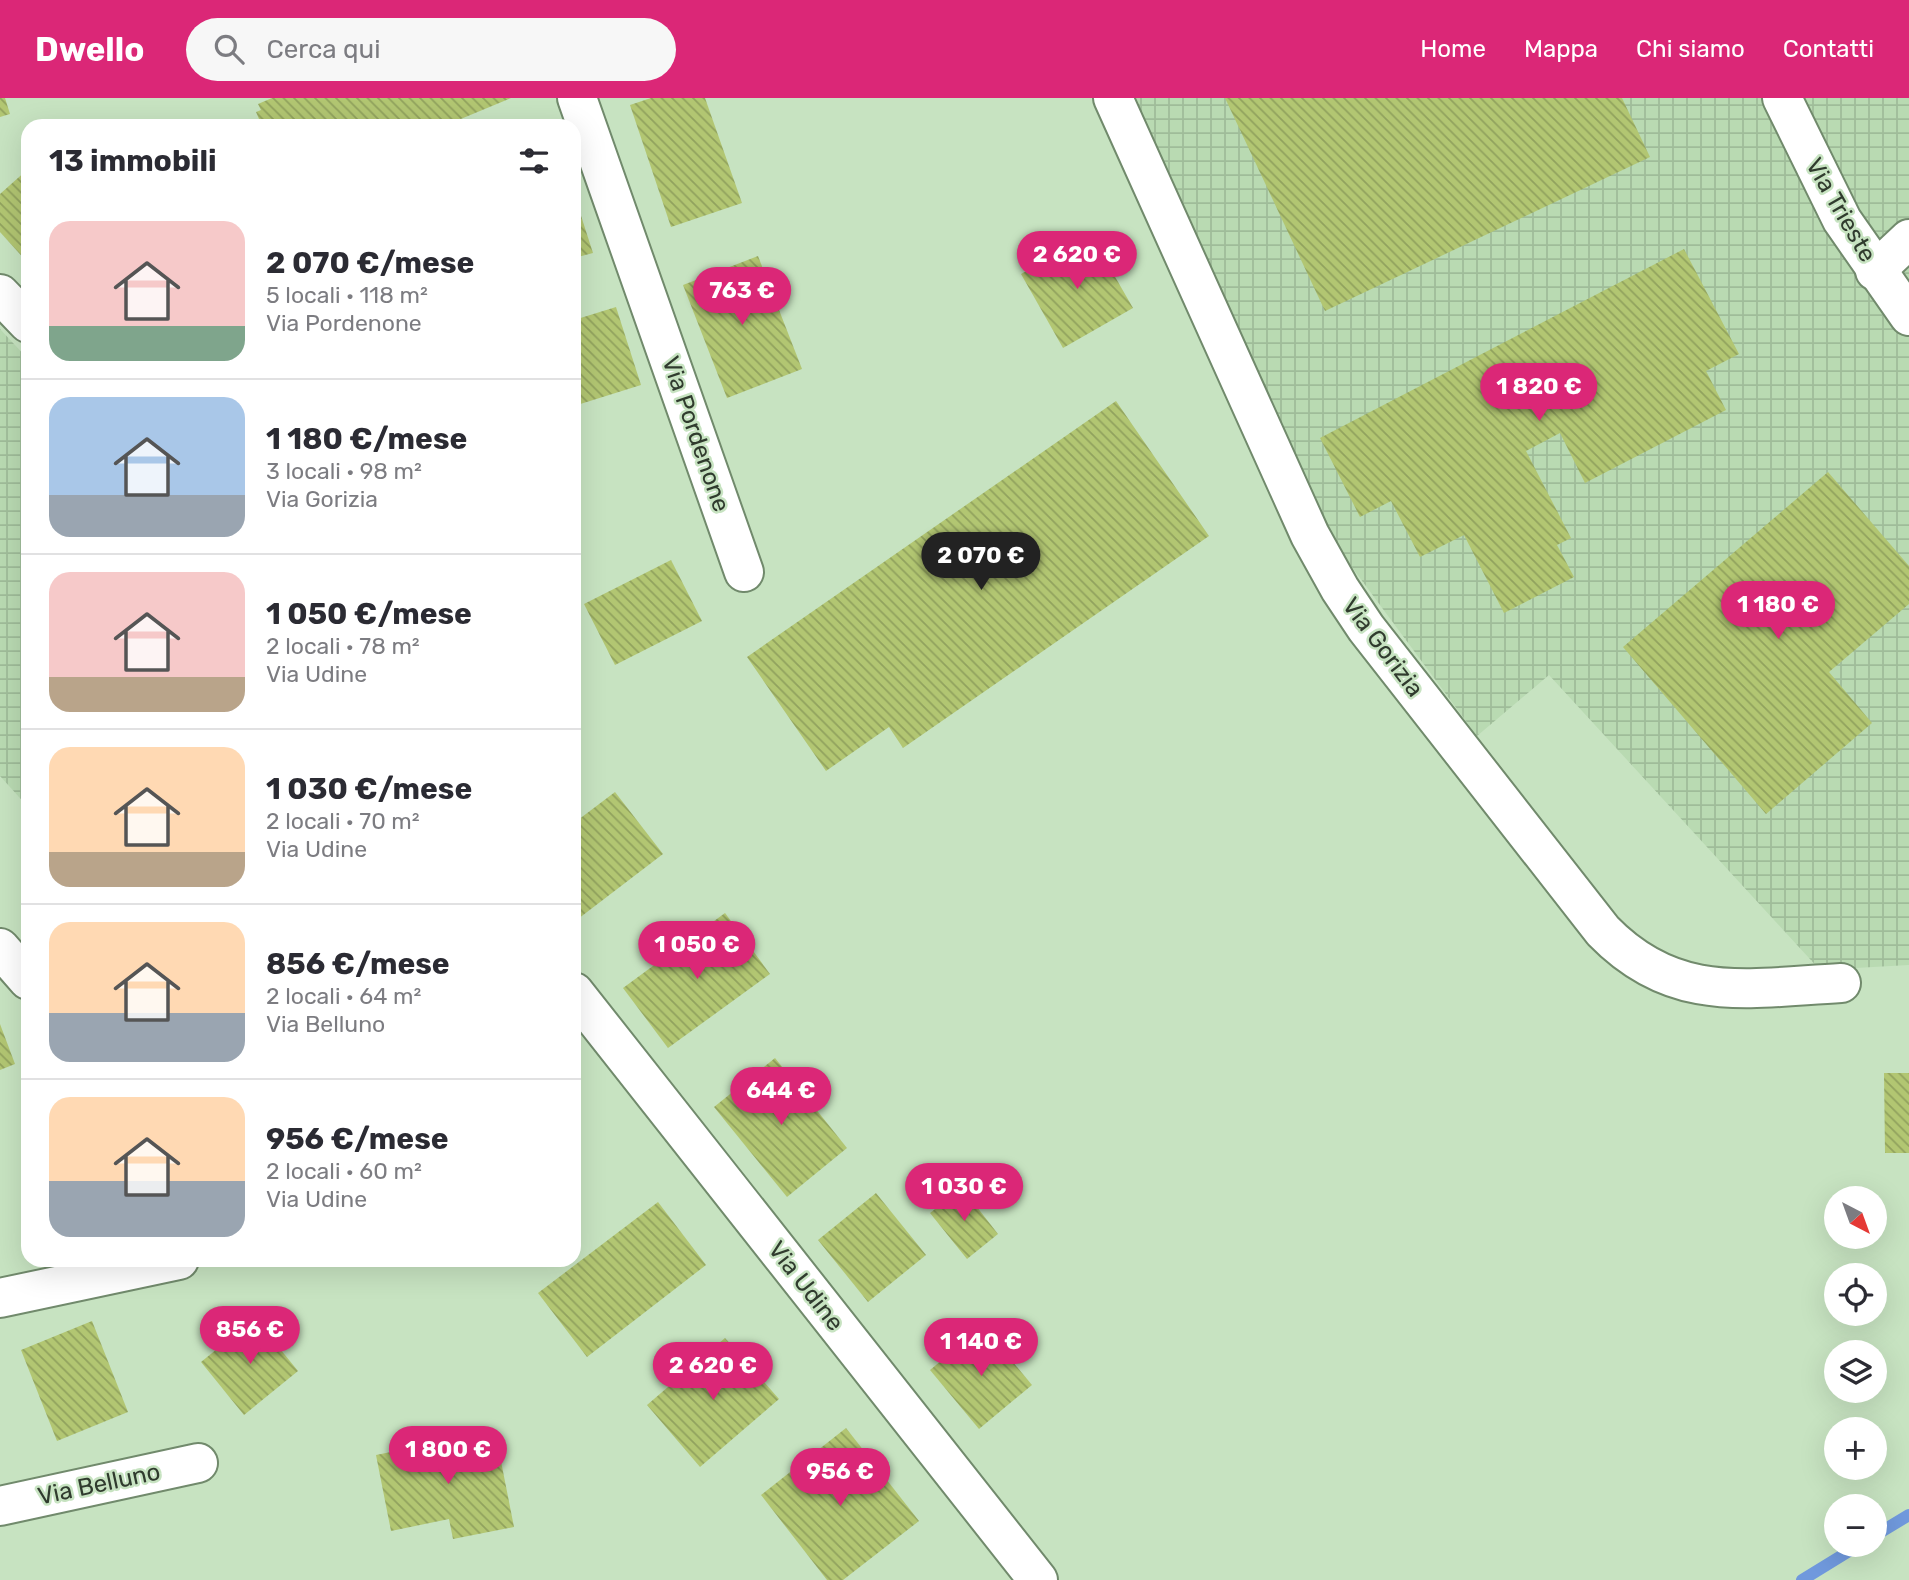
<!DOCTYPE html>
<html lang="it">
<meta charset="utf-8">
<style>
body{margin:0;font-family:Rubik,sans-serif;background:#f7f7f7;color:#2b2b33;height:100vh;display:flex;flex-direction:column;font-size:26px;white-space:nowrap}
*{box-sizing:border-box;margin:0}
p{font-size:23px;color:#7c7c81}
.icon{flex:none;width:38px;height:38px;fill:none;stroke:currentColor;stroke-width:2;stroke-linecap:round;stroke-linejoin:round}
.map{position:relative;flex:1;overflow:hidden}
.panel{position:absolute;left:21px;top:21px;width:560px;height:1148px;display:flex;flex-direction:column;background:#fff;border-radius:21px;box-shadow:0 7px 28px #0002}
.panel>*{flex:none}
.needle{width:46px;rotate:139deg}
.fabs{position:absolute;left:1824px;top:1088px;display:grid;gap:14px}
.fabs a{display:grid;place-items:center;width:63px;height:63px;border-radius:50%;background:#fff;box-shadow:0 7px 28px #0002;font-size:35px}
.price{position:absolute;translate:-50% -60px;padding:0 16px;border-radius:24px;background:#db2777;color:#fff;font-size:23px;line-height:46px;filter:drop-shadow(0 2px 4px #0008)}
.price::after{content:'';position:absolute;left:50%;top:42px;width:21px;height:16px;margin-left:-10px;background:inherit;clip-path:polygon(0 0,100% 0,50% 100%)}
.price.current{background:#222;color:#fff}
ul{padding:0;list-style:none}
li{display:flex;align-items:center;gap:21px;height:175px;padding:0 28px}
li+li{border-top:2px solid #e1e1e2}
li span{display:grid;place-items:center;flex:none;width:196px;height:140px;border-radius:21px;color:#555}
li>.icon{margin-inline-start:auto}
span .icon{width:84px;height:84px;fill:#fffc;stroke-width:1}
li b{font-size:30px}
h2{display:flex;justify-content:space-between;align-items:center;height:84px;padding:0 28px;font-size:30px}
header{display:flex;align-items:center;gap:42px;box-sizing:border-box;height:98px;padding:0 35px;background:#db2777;color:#fff}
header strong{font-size:33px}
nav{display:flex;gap:38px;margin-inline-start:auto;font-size:24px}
.search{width:490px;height:63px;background:#f7f7f7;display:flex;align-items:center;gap:18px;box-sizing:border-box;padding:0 24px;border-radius:38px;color:#7c7c81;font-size:26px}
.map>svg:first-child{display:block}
.industrial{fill:url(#industrial-grid)}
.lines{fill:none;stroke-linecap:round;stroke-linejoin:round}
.stream{stroke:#7099dd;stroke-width:12}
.building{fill:url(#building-back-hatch)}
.minor-casing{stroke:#718a6c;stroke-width:42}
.minor{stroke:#fff;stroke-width:38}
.labels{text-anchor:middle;stroke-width:5;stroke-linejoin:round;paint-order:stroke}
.street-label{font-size:24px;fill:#303b2e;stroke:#c7e3c1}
</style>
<header>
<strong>Dwello</strong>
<div class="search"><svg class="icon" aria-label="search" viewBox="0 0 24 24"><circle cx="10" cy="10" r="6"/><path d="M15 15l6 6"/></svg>Cerca qui</div>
<nav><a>Home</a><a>Mappa</a><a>Chi siamo</a><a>Contatti</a></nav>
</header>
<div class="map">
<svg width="1909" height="1482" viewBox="0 0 1909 1482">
<defs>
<pattern id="industrial-grid" width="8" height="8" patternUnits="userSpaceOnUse" patternTransform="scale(1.75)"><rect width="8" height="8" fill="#b9dab2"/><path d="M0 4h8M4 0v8" fill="none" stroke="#9fbc99"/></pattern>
<pattern id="building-back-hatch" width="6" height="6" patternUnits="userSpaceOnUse" patternTransform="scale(1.75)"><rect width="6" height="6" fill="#b2c672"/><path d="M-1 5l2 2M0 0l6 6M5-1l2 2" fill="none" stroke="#91a25e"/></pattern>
</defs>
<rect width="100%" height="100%" fill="#c7e3c1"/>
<g class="industrial">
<polygon points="1118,0 1909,0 1909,867 1820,872 1549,577 1477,638 1334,445"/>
<polygon points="0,231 28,261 28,709 0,678"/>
</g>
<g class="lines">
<g class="stream">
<polyline points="1874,1438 1909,1417"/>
<polyline points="1802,1482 1859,1447"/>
</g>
</g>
<g class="building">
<polygon points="0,0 5,0 10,16 0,19"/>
<polygon points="272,0 511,0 444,28 262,28 256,14 261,12 258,6"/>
<polygon points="651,0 705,0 742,105 671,129 630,7"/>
<polygon points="1225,0 1622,0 1650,59 1325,213"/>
<polygon points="28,71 28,165 0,134 0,96"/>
<polygon points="574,96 593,155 574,160"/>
<polygon points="1091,137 1133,210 1063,250 1021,176"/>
<polygon points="1684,151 1739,256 1706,273 1726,312 1585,385 1560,335 1526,353 1571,440 1557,447 1574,479 1504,515 1464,437 1420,459 1391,403 1360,419 1320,340"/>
<polygon points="758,158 802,271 727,300 683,187"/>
<polygon points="616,209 641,287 574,308 574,222"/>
<polygon points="1116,303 1209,438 903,650 889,629 826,673 747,559"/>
<polygon points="1828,374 1909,468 1909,506 1829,574 1872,625 1766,716 1623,549"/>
<polygon points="671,462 702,523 615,567 584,506"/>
<polygon points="615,694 663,756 574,824 574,725"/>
<polygon points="725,815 770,876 668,950 623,890"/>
<polygon points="0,926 15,966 0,972"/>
<polygon points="775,960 847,1050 787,1099 714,1009"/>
<polygon points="1884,975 1909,975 1909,1055 1885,1055"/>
<polygon points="962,1090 998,1136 967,1161 930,1115"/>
<polygon points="876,1095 926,1157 868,1204 818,1142"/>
<polygon points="658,1104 706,1167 587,1259 538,1195"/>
<polygon points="255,1220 298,1273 244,1317 201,1264"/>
<polygon points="92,1223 128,1314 57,1343 21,1252"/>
<polygon points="983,1228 1032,1287 979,1331 930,1272"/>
<polygon points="725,1240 779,1301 700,1369 647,1307"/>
<polygon points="846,1330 919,1423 843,1482 827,1482 761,1397"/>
<polygon points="495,1333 514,1429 453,1441 449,1421 391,1433 376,1357"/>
</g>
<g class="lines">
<defs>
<g id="minor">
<polyline points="577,0 744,474"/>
<path d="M 1113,0 L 1310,437 L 1340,491 L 1366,530 L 1603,833 C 1675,907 1748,890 1841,885"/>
<polyline points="1782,0 1842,122 1909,218"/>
<polyline points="1875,173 1909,141"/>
<polyline points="0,196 28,225"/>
<polyline points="0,850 28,882"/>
<polyline points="574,894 1038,1482"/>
<polyline points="0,1200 179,1162"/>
<polyline points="0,1408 198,1365"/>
</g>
</defs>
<use href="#minor" class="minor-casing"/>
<use href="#minor" class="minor"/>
</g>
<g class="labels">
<g class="street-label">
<text transform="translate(1841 112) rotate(60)" y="8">Via Trieste</text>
<text transform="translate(696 336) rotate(71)" y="8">Via Pordenone</text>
<text transform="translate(1383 549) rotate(53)" y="8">Via Gorizia</text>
<text transform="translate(806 1188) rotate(52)" y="8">Via Udine</text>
<text transform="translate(99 1386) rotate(-12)" y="8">Via Belluno</text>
</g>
</g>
</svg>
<div class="fabs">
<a><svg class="needle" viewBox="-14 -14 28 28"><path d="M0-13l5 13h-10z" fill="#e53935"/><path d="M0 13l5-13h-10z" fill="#7c7c81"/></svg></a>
<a><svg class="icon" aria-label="locate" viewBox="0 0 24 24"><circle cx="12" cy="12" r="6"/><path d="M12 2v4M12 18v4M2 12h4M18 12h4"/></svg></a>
<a><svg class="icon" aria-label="layers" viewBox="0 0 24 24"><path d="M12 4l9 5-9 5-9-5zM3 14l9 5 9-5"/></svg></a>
<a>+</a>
<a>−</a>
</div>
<b class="price" style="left:1077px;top:193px">2 620 €</b>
<b class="price" style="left:742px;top:229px">763 €</b>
<b class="price" style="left:1539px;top:325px">1 820 €</b>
<b class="price current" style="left:981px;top:494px">2 070 €</b>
<b class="price" style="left:1778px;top:543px">1 180 €</b>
<b class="price" style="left:697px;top:883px">1 050 €</b>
<b class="price" style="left:781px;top:1029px">644 €</b>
<b class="price" style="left:964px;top:1125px">1 030 €</b>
<b class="price" style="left:250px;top:1268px">856 €</b>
<b class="price" style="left:981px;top:1280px">1 140 €</b>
<b class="price" style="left:713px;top:1304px">2 620 €</b>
<b class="price" style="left:448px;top:1388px">1 800 €</b>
<b class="price" style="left:840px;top:1410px">956 €</b>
<section class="panel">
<h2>13 immobili<svg class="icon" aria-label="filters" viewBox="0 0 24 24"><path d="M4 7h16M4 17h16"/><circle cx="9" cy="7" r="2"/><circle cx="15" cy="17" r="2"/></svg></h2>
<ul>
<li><span style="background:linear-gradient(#f6c9c9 75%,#7fa58c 0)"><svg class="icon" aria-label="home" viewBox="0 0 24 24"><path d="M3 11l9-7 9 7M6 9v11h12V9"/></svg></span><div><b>2 070 €/mese</b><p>5 locali · 118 m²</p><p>Via Pordenone</p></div></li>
<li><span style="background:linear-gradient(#a9c7e8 70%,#9aa5b1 0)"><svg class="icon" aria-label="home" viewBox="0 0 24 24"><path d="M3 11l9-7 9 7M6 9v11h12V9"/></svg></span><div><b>1 180 €/mese</b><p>3 locali · 98 m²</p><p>Via Gorizia</p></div></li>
<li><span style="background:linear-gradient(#f6c9c9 75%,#b9a48a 0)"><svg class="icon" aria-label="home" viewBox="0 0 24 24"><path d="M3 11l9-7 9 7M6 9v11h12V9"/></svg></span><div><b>1 050 €/mese</b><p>2 locali · 78 m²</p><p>Via Udine</p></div></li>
<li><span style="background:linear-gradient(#ffd9b3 75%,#b9a48a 0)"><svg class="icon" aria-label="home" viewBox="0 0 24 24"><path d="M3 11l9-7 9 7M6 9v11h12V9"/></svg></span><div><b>1 030 €/mese</b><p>2 locali · 70 m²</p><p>Via Udine</p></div></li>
<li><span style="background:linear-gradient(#ffd9b3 65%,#9aa5b1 0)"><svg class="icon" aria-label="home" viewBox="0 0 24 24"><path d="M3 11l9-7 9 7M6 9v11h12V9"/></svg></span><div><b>856 €/mese</b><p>2 locali · 64 m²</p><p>Via Belluno</p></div></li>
<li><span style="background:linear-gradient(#ffd9b3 60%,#9aa5b1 0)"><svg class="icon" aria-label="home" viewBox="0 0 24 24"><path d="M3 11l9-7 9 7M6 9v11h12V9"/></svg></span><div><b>956 €/mese</b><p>2 locali · 60 m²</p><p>Via Udine</p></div></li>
</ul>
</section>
</div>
